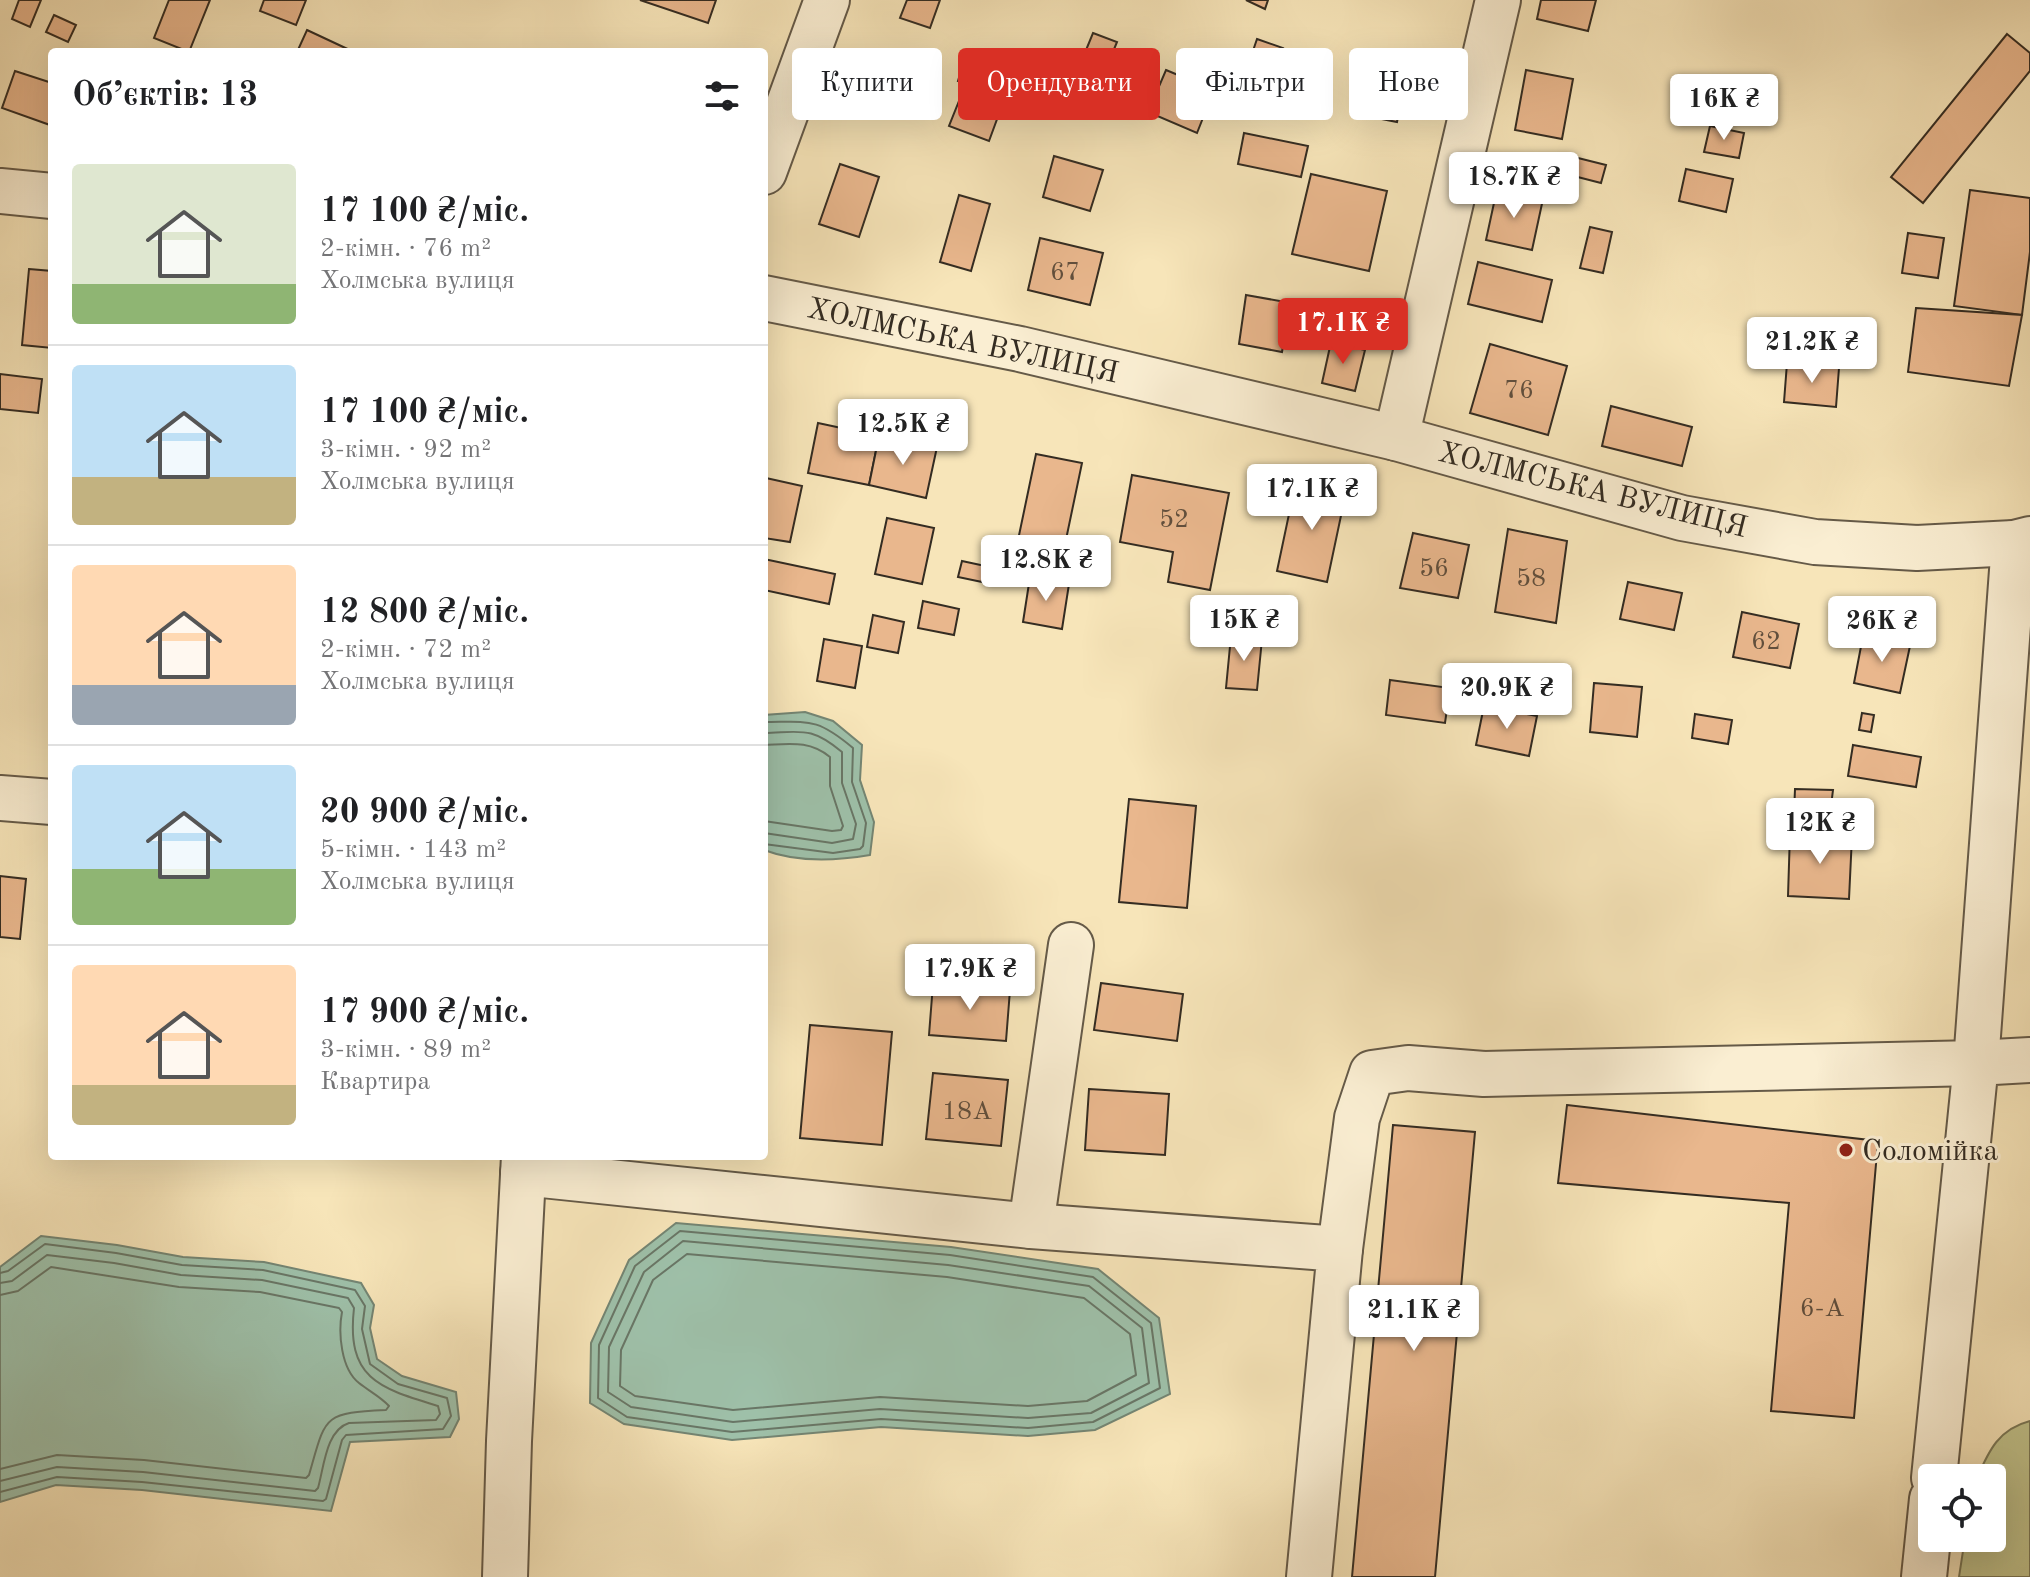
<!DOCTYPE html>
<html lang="uk">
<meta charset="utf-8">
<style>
body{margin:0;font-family:"Old Standard TT",serif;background:#f2f2f2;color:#202124;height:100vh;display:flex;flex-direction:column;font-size:30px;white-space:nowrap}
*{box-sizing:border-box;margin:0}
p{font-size:26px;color:#757577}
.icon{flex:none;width:44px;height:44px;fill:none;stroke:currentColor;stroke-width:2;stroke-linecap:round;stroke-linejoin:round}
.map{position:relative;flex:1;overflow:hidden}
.side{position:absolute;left:48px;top:48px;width:720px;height:1112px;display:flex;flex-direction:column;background:#fff;border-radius:8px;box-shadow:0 8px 32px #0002}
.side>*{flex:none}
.banner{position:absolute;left:792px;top:48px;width:760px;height:72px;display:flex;gap:16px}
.tools{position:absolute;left:1918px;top:1464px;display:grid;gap:16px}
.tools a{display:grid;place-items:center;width:88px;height:88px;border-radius:8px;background:#fff;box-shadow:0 8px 32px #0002;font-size:40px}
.price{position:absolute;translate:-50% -68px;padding:0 18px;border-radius:8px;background:#fff;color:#222;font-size:26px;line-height:52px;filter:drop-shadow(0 2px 4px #0008)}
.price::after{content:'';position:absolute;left:50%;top:48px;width:24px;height:18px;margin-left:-12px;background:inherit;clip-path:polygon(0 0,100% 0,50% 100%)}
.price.selected{background:#d93025;color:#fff}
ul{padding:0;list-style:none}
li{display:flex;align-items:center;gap:24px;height:200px;padding:0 24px}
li+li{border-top:2px solid #e0e0e0}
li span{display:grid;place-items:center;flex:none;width:224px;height:160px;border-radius:8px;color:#555}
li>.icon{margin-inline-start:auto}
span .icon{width:96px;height:96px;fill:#fffc;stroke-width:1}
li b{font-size:34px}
h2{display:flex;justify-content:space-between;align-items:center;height:96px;padding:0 24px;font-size:34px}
.chip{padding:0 28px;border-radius:8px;background:#fff;box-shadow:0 8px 32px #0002;font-size:28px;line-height:72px}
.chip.selected{background:#d93025;color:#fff}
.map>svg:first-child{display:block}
.green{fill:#c1c38c;stroke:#7a7857;stroke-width:2}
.water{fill:#9ec0a9;stroke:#748573;stroke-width:2}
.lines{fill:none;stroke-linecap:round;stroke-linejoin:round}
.shore{stroke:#697666;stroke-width:2}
.building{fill:#e9b78d;stroke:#342c22;stroke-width:2}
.minor-casing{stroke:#655a48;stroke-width:48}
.minor{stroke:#faeed2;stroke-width:44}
.poi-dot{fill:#8f2418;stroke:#faeed2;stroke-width:3}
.labels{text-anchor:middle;stroke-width:6;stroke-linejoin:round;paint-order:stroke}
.number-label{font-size:26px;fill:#614f3d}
.street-label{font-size:30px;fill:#342c22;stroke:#faeed2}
.poi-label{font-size:30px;fill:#342c22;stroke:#faeed2;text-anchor:start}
</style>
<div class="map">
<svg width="2030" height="1577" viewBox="0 0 2030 1577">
<rect width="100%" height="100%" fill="#f7e5b9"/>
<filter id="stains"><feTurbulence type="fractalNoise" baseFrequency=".0025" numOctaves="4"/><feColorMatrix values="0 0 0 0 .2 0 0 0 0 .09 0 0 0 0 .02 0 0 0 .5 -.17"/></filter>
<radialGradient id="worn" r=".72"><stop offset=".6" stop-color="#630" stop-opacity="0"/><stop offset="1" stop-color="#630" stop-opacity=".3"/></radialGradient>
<path class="green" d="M 2030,1421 L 2030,1577 L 1959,1577 L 1965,1538 L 1992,1538 L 1992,1478 L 1977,1478 C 1989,1450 1999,1429 2030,1421 Z"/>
<g class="water">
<path d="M 805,712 L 833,721 L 862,745 L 860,780 L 874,822 L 870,855 C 835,861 798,863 764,850 L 764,715 Z"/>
<polygon points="676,1223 951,1247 1098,1269 1159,1318 1170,1394 1095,1430 1028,1436 881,1427 732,1440 624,1424 590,1403 591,1343 629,1260"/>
<polygon points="41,1236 117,1245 183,1257 264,1262 361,1283 374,1305 370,1328 377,1359 402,1376 456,1392 459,1419 450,1437 350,1442 331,1511 142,1490 56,1485 0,1502 0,1267"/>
</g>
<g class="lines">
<g class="shore">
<path d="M 764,722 C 809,722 816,717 853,748 L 852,782 L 866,823 L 863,846 L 860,849 L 833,853 L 764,844"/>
<path d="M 764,733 C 802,732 811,726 842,752 L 842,783 L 856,824 L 853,839 L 832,843 L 764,833"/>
<path d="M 764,745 C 790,744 809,740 830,757 L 830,786 L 843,826 L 841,830 L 832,831 L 764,821"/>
<polygon points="680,1231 950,1255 1093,1277 1151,1323 1160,1388 1093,1422 1028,1428 881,1419 732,1432 627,1417 598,1398 599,1345 635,1266"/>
<polygon points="683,1241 948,1265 1089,1286 1142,1328 1149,1383 1091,1413 1028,1418 880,1409 733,1422 631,1407 608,1392 609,1347 644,1272"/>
<polygon points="687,1254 947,1277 1084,1298 1130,1334 1136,1375 1087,1401 1028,1406 880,1397 733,1410 635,1396 620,1386 621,1350 653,1280"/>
<polyline points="0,1273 8,1271 45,1244 116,1253 182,1265 263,1270 355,1290 365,1306 362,1329 370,1364 398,1384 447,1398 451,1416 443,1429 346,1435 342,1440 326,1499 323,1501 142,1482 57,1477 0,1492"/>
<path d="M 0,1283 L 12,1281 L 47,1255 L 114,1263 L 181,1275 L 262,1280 L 348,1298 L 354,1308 C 346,1379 379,1388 438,1406 L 440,1414 L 436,1420 L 349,1423 C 326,1430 324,1467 318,1488 L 315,1491 L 143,1472 L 57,1467 L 0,1481"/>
<path d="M 0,1295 L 18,1291 L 51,1267 L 179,1287 L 260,1292 L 339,1308 L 342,1312 C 338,1333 341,1369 359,1383 C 369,1391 381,1397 389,1406 L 386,1410 C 322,1413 326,1416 309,1475 L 306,1478 L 144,1460 L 57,1455 L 0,1469"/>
</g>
</g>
<g class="building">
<polygon points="19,0 41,0 30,27 12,19"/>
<polygon points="169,0 210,0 189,52 154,38"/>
<polygon points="264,0 306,0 296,25 260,11"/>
<polygon points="640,0 716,0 708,23"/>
<polygon points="907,0 940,0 930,28 900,18"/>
<polygon points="1246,0 1268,0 1265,9"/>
<polygon points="1541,0 1596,0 1588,31 1537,19"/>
<polygon points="54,15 76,25 68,42 46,32"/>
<polygon points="307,30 354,52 297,52"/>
<polygon points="1093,33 1117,42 1101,81 1077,72"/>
<polygon points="2007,34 2030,53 2030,71 1923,203 1891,177"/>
<polygon points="1257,39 1283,48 1263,103 1238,95"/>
<polygon points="965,57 1010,71 1003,94 958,81"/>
<polygon points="1362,61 1407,71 1397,122 1351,113"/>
<polygon points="1166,70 1214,90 1197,133 1148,112"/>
<polygon points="1526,70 1573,79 1562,139 1515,130"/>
<polygon points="15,71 52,83 50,125 2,108"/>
<polygon points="961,96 1000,111 989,141 949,126"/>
<polygon points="1710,126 1744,133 1739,158 1704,152"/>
<polygon points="1244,133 1308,146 1301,177 1238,164"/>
<polygon points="1566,155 1606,165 1601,183 1562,173"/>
<polygon points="1054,156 1103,170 1090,211 1043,197"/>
<polygon points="840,164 879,177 859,237 819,224"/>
<polygon points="1686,169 1733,179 1726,212 1679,201"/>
<polygon points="1311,174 1387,191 1369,271 1292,254"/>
<polygon points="1497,189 1543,199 1532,250 1486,240"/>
<polygon points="1970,190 2030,198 2030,252 2022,315 1954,306"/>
<polygon points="959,195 990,204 971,271 940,262"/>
<polygon points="1590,227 1612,232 1603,273 1580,268"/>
<polygon points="1908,233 1944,238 1938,278 1902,273"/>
<polygon points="1040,238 1103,253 1090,305 1028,290"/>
<polygon points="1478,262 1552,280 1542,322 1468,304"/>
<polygon points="29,269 52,271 52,348 22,345"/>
<polygon points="1246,295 1291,303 1282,352 1239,344"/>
<polygon points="1916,308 2022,315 2009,386 1908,372"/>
<polygon points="1834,328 1856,331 1851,365 1829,363"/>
<polygon points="1331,342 1365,350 1355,391 1322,383"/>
<polygon points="1490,344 1567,366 1548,435 1470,413"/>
<polygon points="1787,363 1839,368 1836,407 1784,402"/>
<polygon points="0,374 42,379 38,413 0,409"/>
<polygon points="1611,406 1692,427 1682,466 1602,446"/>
<polygon points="818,423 879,436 869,485 808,473"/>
<polygon points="879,436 937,447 926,498 869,485"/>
<polygon points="1036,454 1082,463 1059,573 1013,564"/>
<polygon points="1132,475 1229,493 1210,590 1168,582 1173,552 1120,542"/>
<polygon points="766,478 802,486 790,542 764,538"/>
<polygon points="1296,481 1346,492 1327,582 1277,571"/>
<polygon points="887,518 934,528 922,584 875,574"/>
<polygon points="1508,529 1567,541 1556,623 1495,612"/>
<polygon points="1413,533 1469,545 1458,598 1400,588"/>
<polygon points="764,559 835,574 829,604 764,590"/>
<polygon points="962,561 990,567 987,583 958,577"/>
<polygon points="1030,577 1069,584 1062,629 1023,622"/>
<polygon points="1628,582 1682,593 1674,630 1620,619"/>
<polygon points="923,601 959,609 954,635 918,628"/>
<polygon points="1742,612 1799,624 1790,668 1733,657"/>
<polygon points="873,615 904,622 898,653 867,647"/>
<polygon points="1231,636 1262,639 1257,690 1226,688"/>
<polygon points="1863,636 1910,646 1900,693 1854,683"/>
<polygon points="824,639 862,646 855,688 817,681"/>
<polygon points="1390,680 1450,688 1445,723 1386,715"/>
<polygon points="1594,683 1642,687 1637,737 1590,732"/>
<polygon points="1484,706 1537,716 1529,756 1476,745"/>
<polygon points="1862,713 1874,715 1871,732 1859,730"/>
<polygon points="1695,714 1732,720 1728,744 1692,738"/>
<polygon points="1853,745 1921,757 1916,787 1848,776"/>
<polygon points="1795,789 1833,790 1830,814 1794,814"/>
<polygon points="1129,799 1196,806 1187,908 1119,902"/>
<polygon points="1790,833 1852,836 1849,899 1788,896"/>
<polygon points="0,876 26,879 20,939 0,937"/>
<polygon points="1101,983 1183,994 1177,1041 1094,1030"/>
<polygon points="933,984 1010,990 1006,1041 929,1035"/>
<polygon points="810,1025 892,1032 882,1145 800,1138"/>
<polygon points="933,1073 1008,1080 1001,1146 926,1139"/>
<polygon points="1089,1089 1169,1094 1165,1155 1085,1150"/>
<polygon points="1567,1105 1878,1141 1854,1418 1771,1411 1789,1203 1558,1183"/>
<polygon points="1393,1125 1475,1132 1435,1577 1352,1577"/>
</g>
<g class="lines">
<defs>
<g id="minor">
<polyline points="764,172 827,0"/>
<polyline points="0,191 52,196"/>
<polyline points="764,298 1020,349 1396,438 1682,518 1815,542 1917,548 2014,543 2030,539"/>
<polyline points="1396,438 1498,0"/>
<polyline points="0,798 52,802"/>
<polyline points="523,1173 1031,1226 1340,1249 1309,1577"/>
<polyline points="1031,1226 1071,945"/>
<polyline points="1340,1249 1357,1118 1372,1073 1408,1068 1484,1074 1976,1063 2014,543"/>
<polyline points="1934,1478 1976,1063 2030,1060"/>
<polyline points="505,1577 509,1441 524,1156"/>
<polyline points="1924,1577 1932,1499"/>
</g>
</defs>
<use href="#minor" class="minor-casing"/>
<use href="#minor" class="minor"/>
</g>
<circle class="poi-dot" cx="1846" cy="1150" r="8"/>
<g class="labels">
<g class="number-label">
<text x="1065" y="280">67</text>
<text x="1519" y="398">76</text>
<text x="1174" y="527">52</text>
<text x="1434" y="576">56</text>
<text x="1531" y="586">58</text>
<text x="1766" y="649">62</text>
<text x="967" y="1119">18А</text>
<text x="1822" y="1316">6-А</text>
</g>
<g class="street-label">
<text transform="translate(963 340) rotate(12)" y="10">ХОЛМСЬКА ВУЛИЦЯ</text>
<text transform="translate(1593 489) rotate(14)" y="10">ХОЛМСЬКА ВУЛИЦЯ</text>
</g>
<g class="poi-label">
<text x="1862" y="1160">Соломійка</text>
</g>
</g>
<rect width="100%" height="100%" filter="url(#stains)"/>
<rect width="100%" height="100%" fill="url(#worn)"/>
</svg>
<div class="tools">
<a><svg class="icon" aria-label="locate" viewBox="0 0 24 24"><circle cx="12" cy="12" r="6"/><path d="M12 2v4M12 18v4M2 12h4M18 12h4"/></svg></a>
</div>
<b class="price" style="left:1724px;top:142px">16K ₴</b>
<b class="price" style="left:1514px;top:220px">18.7K ₴</b>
<b class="price selected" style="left:1343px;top:366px">17.1K ₴</b>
<b class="price" style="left:1812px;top:385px">21.2K ₴</b>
<b class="price" style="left:903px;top:467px">12.5K ₴</b>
<b class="price" style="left:1312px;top:532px">17.1K ₴</b>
<b class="price" style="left:1046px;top:603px">12.8K ₴</b>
<b class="price" style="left:1244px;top:663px">15K ₴</b>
<b class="price" style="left:1882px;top:664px">26K ₴</b>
<b class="price" style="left:1507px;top:731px">20.9K ₴</b>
<b class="price" style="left:1820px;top:866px">12K ₴</b>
<b class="price" style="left:970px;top:1012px">17.9K ₴</b>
<b class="price" style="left:1414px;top:1353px">21.1K ₴</b>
<div class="banner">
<a class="chip">Купити</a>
<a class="chip selected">Орендувати</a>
<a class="chip">Фільтри</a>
<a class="chip">Нове</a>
</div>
<section class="side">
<h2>Об’єктів: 13<svg class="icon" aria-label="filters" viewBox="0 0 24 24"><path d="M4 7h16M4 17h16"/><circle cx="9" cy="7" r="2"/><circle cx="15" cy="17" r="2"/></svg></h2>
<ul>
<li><span style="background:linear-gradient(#dfe7d0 75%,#8fb573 0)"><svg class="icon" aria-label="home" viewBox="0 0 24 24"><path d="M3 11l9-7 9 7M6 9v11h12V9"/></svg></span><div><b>17 100 ₴/міс.</b><p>2-кімн. · 76 m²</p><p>Холмська вулиця</p></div></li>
<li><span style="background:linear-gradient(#bfe0f5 70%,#c2b280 0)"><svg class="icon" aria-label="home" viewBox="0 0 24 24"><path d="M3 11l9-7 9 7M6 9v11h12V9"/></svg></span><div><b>17 100 ₴/міс.</b><p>3-кімн. · 92 m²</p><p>Холмська вулиця</p></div></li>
<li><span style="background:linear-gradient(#ffd9b3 75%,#9aa5b1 0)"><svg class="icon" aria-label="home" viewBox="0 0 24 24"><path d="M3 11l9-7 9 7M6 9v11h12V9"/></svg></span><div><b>12 800 ₴/міс.</b><p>2-кімн. · 72 m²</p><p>Холмська вулиця</p></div></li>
<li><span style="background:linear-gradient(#bfe0f5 65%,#8fb573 0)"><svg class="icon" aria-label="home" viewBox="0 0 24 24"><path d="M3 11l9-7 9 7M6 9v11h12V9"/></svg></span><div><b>20 900 ₴/міс.</b><p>5-кімн. · 143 m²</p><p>Холмська вулиця</p></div></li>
<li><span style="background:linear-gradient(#ffd9b3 75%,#c2b280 0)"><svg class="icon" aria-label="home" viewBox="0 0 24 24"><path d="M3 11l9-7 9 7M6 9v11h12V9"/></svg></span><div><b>17 900 ₴/міс.</b><p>3-кімн. · 89 m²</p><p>Квартира</p></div></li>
</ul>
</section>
</div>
